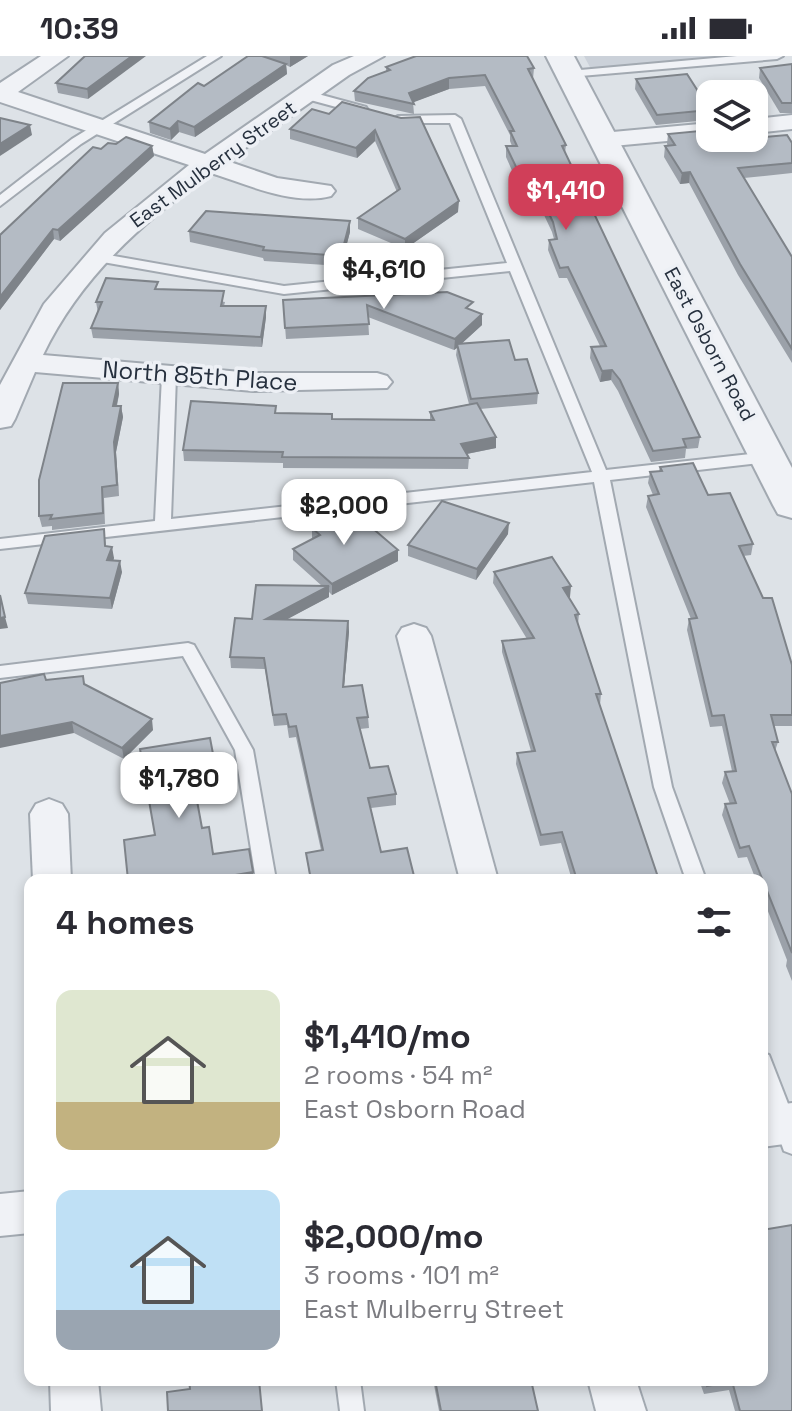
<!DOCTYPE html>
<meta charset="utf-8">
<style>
body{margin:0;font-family:"Space Grotesk",sans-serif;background:#f7f7f7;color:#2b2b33;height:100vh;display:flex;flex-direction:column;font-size:30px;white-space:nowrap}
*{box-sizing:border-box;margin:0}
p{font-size:26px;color:#7c7c81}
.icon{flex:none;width:44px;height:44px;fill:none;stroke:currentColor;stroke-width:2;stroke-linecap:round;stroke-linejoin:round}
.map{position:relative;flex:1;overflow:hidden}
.details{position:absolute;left:24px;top:818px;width:744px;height:512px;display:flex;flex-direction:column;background:#fff;border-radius:16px;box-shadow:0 4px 12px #0003}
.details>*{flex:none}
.buttons{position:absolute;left:696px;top:24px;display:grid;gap:16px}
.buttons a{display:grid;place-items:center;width:72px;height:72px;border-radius:16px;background:#fff;box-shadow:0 4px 12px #0003;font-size:40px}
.price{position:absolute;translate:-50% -68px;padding:0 18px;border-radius:16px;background:#fff;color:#222;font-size:26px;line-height:52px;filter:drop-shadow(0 2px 4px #0008)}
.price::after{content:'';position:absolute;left:50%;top:48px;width:24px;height:18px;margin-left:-12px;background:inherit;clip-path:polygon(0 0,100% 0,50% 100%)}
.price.current{background:#d03f59;color:#fff}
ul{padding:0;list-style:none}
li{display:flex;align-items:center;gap:24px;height:200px;padding:0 32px}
li span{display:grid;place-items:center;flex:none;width:224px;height:160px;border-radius:16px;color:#555}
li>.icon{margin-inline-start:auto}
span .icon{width:96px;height:96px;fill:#fffc;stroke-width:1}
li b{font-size:34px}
h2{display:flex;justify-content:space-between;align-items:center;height:96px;padding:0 32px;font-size:34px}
.status{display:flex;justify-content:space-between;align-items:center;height:56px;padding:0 40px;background:#fff;direction:ltr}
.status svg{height:22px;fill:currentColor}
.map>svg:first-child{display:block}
.built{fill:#cbd1d9}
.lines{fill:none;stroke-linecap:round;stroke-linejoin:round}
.service-casing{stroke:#a2a9b1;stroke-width:4}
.minor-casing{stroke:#a2a9b1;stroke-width:4}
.tertiary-casing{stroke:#a2a9b1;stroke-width:4}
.service{fill:#f0f2f6;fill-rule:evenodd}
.minor{fill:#f0f2f6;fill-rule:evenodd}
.tertiary{fill:#f0f2f6;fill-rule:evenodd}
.wall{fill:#9ba1a9}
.shaded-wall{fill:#7e8389}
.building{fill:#b4bbc4;stroke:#7e8389;stroke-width:2}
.labels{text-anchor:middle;stroke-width:7;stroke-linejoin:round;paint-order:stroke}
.far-street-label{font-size:20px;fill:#26303e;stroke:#edf0f5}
.street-label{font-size:24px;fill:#26303e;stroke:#edf0f5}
</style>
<div class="status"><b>10:39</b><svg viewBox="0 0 49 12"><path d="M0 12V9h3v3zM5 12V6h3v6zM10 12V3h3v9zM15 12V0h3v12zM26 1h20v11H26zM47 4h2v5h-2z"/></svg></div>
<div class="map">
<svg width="792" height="1355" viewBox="0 0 792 1355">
<rect width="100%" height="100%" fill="#dde2e7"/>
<polygon class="built" points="584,0 743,0 591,13"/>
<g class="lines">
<defs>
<g id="service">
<polygon points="207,0 221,0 81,88 0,150 0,139 72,83"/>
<polygon points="737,0 783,0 777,3 569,21 563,18 569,15"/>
<polygon points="307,35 366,51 368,54 362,58 303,42 303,36"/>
<polygon points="398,60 455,59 461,63 606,414 769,396 777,401 769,406 610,424 672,731 706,824 686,824 654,731 594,426 0,493 0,483 155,465 162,320 169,316 176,320 171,463 592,416 510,215 284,238 97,205 90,201 97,197 284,230 507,207 450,67 394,67 392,64"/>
<polygon points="188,587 194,589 253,694 276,824 256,824 235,694 183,600 0,622 0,610"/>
<polygon points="762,997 769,999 792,1058 792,1098 784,1095 762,1035"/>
<polygon points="336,1324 360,1324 364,1355 340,1355"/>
</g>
<g id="minor">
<path d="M 41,0 L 68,0 L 18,36 L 205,98 L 333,9 L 354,0 L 384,0 L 349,19 L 227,105 L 277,122 L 331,130 L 335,135 L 331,140 C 293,150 246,128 211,117 C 143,165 79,223 43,299 L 253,317 L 377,317 L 387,320 L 392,326 L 387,332 L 253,335 L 35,316 L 15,363 L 11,370 L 0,372 L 0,329 L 44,248 L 105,177 L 189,109 L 0,46 L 0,27 Z"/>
<polygon points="792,59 792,73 754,77 754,63"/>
<polygon points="710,67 710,81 602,91 590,84 602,77"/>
<polygon points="414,568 426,572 431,580 498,824 460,824 397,580 402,572"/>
<polygon points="49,743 62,748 68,758 71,824 33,824 30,758 36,748"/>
<polygon points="792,1047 792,1087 762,1091 762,1051"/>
<polygon points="30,1135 30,1177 0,1180 0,1138"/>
<polygon points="50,1324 98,1324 101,1355 51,1355"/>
<polygon points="588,1324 636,1324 646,1355 596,1355"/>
</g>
<polygon id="tertiary" points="546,0 574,0 792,412 792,462 778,458 773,449"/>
</defs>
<use href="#service" class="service-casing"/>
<use href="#minor" class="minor-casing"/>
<use href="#tertiary" class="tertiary-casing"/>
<use href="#service" class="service"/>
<use href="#minor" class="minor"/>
<use href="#tertiary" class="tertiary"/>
</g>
<g class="wall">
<polygon points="85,0 88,43 58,37 56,27"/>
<polygon points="262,0 308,0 290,11 286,9 287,18 195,81 179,76 171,84 150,77 149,66 204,30"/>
<polygon points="792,8 792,57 780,57 759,22 760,12"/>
<polygon points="386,11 534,12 533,23 566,89 565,97 700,381 698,392 686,393 685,402 651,406 618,335 611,324 600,326 590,302 591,291 600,290 567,222 559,222 548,194 549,184 554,183 552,176 528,125 517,126 506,101 506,90 512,90 510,85 510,79 485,30 449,33 413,46 414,58 355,45 354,35 386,16"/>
<polygon points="636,23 710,54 708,64 656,69 635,33"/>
<polygon points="329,58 401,62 458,156 405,193 358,173 358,162 397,136 375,85 357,102 290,83 290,73"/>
<polygon points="668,78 729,84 792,87 792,117 744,122 792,201 792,307 738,219 689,127 680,128 664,101 665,90 668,90 667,88"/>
<polygon points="116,88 152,90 154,100 60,185 54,183 0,254 0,179 101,93"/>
<polygon points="189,175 350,176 341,210 264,205 263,202 190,186"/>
<polygon points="159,233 225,246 224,250 266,261 262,291 93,282 91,272 98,257 96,246"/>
<polygon points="283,244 473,255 482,258 482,269 461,288 515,304 538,337 537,348 480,353 496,381 496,392 467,398 469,402 468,413 283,412 283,407 184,405 183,394 276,350 276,357 332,363 430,364 430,356 469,348 456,299 457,292 454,294 368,261 369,279 286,283"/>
<polygon points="118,327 119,338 117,350 121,350 123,361 116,396 119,440 104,442 105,468 52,474 52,470 42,471 39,460"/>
<polygon points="660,411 708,439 753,488 751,499 743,500 792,609 792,670 774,670 778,686 775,695 792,738 792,925 786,910 787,904 762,840 762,824 756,824 747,801 738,802 722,759 725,748 730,748 722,727 725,716 732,715 722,670 710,671 687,574 689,563 691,563 646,451 648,440 653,439 648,427 650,416 659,415"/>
<polygon points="312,472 398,494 398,505 332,539 329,536 329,541 287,563 348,565 349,576 344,630 368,661 369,672 360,673 370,712 396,738 396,749 371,752 381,796 415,824 310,824 306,797 321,794 296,681 289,682 287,669 274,670 265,613 231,612 230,601 252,563 322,530 293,504 293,493 312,483"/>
<polygon points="104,473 106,490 114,502 113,505 122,516 112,553 28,548 25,537"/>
<polygon points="508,478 476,524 408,500 408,489"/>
<polygon points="494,516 570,541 568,542 579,558 578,568 601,638 600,649 659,824 572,824 561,787 540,790 516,708 517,697 531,695 502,596 502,585 527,583 493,527"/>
<polygon points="83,620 85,629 153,674 124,703 74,677 46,624"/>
<polygon points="433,1324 531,1324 538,1355 439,1355"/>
<polygon points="699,1324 762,1324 792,1355 735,1355 729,1334 704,1338"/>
</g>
<g class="shaded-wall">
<polygon points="132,0 146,0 88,43 87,33"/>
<polygon points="290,0 308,0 290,11"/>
<polygon points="286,8 287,18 195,81 194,71"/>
<polygon points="449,22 449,33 409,48 409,37"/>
<polygon points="178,65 179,76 171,84 170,73"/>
<polygon points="30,69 32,79 0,100 0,88"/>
<polygon points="375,74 375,85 357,102 356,92"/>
<polygon points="152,90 154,100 60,185 58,174"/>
<polygon points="690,116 689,127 680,128 682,117"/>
<polygon points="459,145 458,156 405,193 405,183"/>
<polygon points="350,165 350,176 341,210 341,200"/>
<polygon points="53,173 54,183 0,254 0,241"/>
<polygon points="266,250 266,261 262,291 261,281"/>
<polygon points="482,258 482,269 458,291 457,288 457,292 454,294 455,283"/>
<polygon points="612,314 611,324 600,326 602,315"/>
<polygon points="118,327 119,338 114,361 113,350"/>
<polygon points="121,350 123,361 116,396 119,440 114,386"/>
<polygon points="496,381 496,392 461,399 461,388"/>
<polygon points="509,467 508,478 476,524 477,513"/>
<polygon points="112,491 114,502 109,515 107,504"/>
<polygon points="398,494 398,505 332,539 332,528"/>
<polygon points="120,505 122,516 112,553 110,542"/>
<polygon points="329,530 329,541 267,574 266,563"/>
<polygon points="571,530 570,541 562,544 563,532"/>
<polygon points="5,561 8,572 0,573 0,562"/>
<polygon points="348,565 349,576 343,642 343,631"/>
<polygon points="152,663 153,674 124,703 122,692"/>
<polygon points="72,666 74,677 0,692 0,680"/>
<polygon points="217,719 219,729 194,734 193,723"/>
<polygon points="253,816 254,824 217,824 217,822"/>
</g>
<g class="building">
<polygon points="85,0 132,0 87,33 56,27"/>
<polygon points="248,0 262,0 286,8 194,71 178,65 170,73 149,66 198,27 204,30"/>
<polygon points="416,0 527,0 534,12 528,13 566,89 562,90 700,381 683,383 686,391 653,395 620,324 612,314 602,315 591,291 606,290 568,211 560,212 549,184 557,183 553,166 528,114 518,115 506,90 517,90 510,75 514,75 485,19 449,22 409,37 414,48 354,35 368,22 390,14 386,11"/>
<polygon points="792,8 792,47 782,47 760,12"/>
<polygon points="687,18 710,54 657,59 636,23"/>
<polygon points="342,46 401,62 420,61 459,145 405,183 358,162 400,133 375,74 356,92 290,73 312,53 329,58"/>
<polygon points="0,62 30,69 0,88"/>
<polygon points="710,74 710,82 728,82 729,84 787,79 792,87 792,107 738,112 792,201 792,293 740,208 690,116 682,117 665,90 675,89 668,78"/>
<polygon points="126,81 152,90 58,174 53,173 0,241 0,179 93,91 101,93 108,87 116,88"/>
<polygon points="206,155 350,165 341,200 263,194 264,191 189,175"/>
<polygon points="106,222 158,226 155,233 224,235 221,250 266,250 261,281 91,272 102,246 96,246"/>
<polygon points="447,236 473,246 466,252 482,258 455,283 367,249 369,268 285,272 283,244"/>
<polygon points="509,284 515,304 527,303 538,337 471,343 457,288"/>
<polygon points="63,327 118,327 113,350 121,350 114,386 117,429 102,431 103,457 50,463 52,459 39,460 39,424"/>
<polygon points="191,345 276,350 275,357 332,358 332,363 434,364 430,356 477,347 496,381 461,388 469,402 282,401 283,396 183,394"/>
<polygon points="693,407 708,439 730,437 753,488 739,490 763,542 772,542 792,609 792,659 771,659 778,686 772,686 792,738 792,897 749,790 740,792 725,748 736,747 725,716 736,715 724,659 712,660 689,563 697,562 648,440 659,438 650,416 662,415 660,411"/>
<polygon points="442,445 509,467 477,513 408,489"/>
<polygon points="350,453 398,494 332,528 293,493 320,479 312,472"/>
<polygon points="104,473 105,490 112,491 107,504 120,505 110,542 25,537 45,480"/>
<polygon points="552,501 571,530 563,532 579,558 575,559 601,638 596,638 659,824 577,824 562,776 541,779 517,697 535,695 502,585 534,582 494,516"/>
<polygon points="256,529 329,530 266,563 348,565 343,631 362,629 368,661 357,662 370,712 388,710 396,738 368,742 381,796 407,792 415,824 311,824 306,797 323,794 296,670 289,671 286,658 273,659 264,602 230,601 235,562 252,563"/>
<polygon points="0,539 5,561 0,562"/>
<polygon points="44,618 46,624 83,620 84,628 152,663 122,692 72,666 0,680 0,627"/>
<polygon points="210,682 217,719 193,723 202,772 209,771 213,798 249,793 253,816 217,822 217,824 128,824 124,784 155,779 140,693"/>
<polygon points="792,1169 792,1355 740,1355 732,1325 707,1330 705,1324 762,1324 762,1174"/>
<polygon points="189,1324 259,1324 262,1355 168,1355 167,1336 190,1333"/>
<polygon points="435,1324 531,1324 538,1355 441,1355"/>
</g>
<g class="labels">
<g class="far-street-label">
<text transform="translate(213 108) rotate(-36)" y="7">East Mulberry Street</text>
<text transform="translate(710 288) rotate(62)" y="7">East Osborn Road</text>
</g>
<g class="street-label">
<text transform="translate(200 320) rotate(4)" y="8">North 85th Place</text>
</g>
</g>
</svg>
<div class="buttons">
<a><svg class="icon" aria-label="layers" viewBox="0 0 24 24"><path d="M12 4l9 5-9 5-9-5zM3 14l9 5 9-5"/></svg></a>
</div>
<b class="price current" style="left:566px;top:176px">$1,410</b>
<b class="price" style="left:384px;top:255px">$4,610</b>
<b class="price" style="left:344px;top:491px">$2,000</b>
<b class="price" style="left:179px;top:764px">$1,780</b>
<section class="details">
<h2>4 homes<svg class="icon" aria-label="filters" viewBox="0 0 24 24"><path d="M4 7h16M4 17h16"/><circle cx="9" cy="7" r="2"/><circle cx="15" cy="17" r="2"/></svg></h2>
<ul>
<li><span style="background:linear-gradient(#dfe7d0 70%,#c2b280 0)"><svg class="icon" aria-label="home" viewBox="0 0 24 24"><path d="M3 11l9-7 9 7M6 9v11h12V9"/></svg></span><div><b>$1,410/mo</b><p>2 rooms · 54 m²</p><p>East Osborn Road</p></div></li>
<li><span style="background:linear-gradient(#bfe0f5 75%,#9aa5b1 0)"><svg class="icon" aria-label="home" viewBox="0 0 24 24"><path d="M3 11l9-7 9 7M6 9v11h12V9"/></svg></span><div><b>$2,000/mo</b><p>3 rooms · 101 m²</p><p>East Mulberry Street</p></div></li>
</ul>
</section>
</div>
